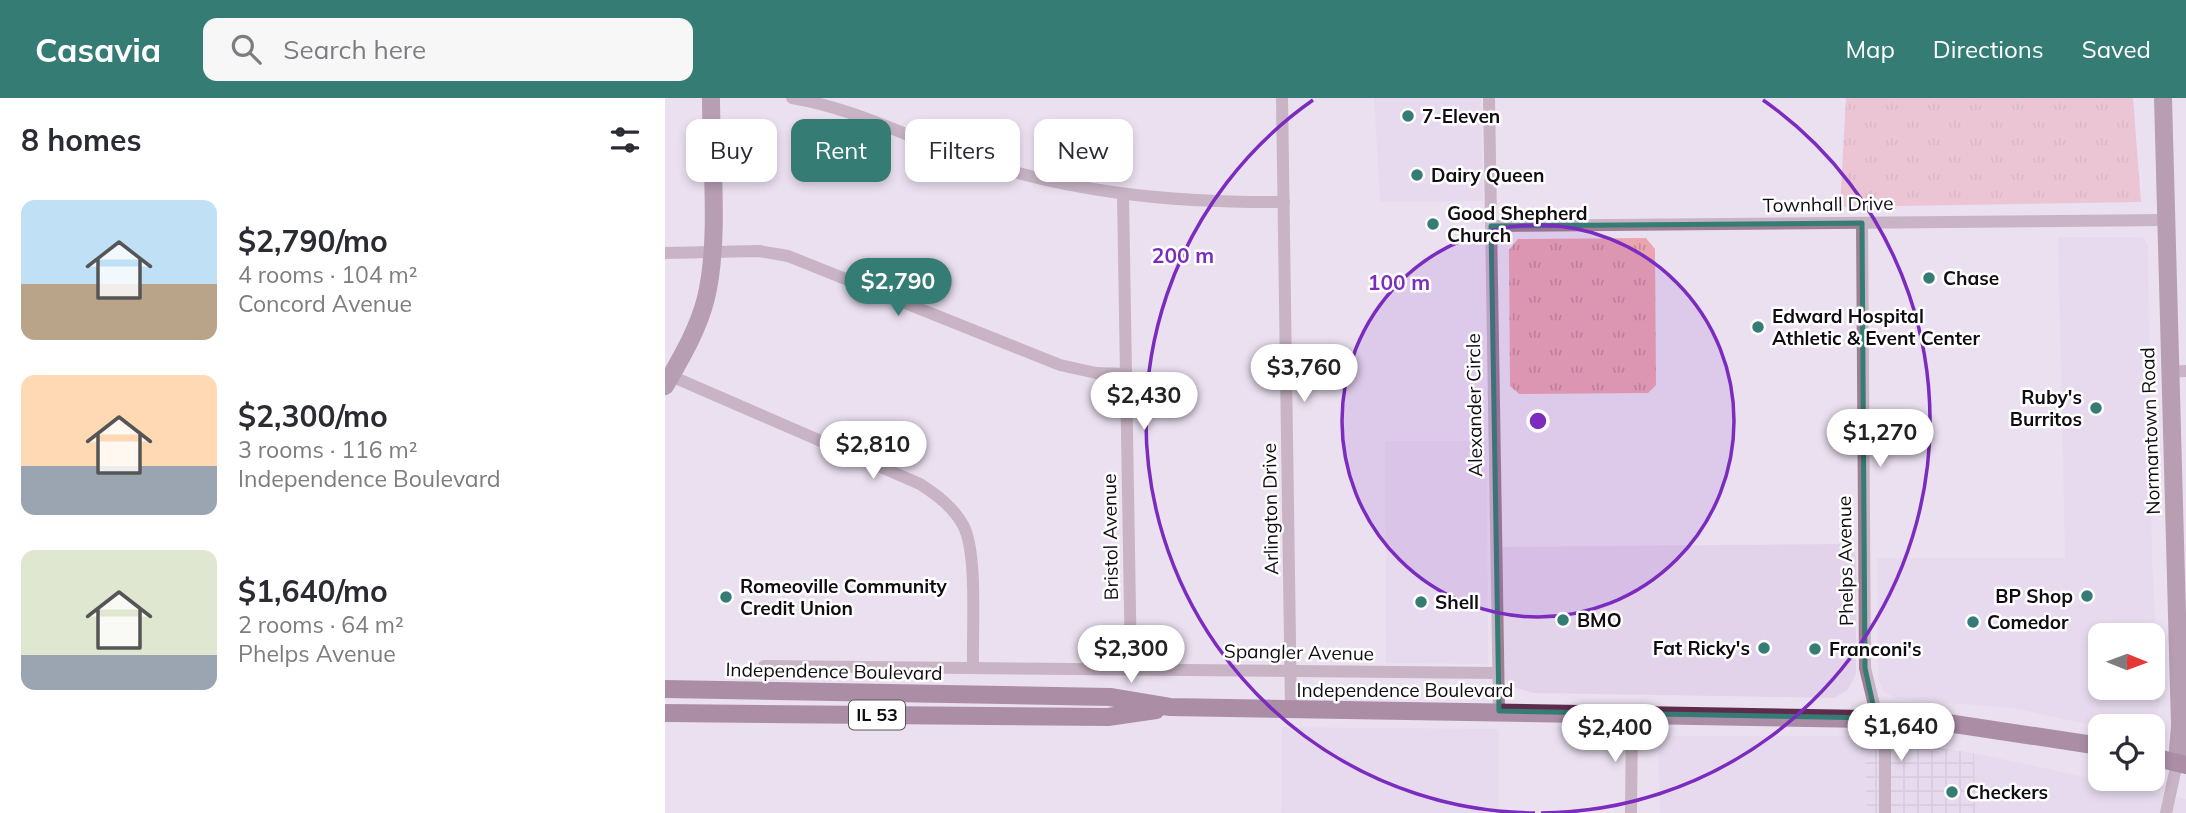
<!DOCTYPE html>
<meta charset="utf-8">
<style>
body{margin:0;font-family:Mulish,sans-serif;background:#f7f7f7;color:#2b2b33;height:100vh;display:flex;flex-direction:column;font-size:26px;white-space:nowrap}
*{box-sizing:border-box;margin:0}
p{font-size:23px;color:#7c7c81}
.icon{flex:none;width:38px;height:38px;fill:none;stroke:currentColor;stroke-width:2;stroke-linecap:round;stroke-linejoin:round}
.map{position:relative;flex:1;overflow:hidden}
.sheet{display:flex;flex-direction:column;background:#fff;width:665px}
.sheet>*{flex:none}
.hud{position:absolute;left:21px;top:21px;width:665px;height:63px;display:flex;gap:14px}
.needle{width:46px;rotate:91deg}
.controls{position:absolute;left:1423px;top:525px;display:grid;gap:14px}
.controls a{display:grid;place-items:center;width:77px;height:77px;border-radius:14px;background:#fff;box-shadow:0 4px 10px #0003;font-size:35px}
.price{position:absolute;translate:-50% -60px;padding:0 16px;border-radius:24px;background:#fff;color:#222;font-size:23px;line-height:46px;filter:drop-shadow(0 2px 4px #0008)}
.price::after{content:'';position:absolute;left:50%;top:42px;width:21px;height:16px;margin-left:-10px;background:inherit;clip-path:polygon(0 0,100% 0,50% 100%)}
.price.current{background:#357c74;color:#fff}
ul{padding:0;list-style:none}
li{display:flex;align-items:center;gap:21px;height:175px;padding:0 21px}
li span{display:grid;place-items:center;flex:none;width:196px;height:140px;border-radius:14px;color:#555}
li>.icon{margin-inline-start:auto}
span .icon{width:84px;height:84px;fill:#fffc;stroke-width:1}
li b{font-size:30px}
h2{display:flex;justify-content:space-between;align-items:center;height:84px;padding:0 21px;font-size:30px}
.chip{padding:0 24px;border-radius:14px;background:#fff;box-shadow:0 4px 10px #0003;font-size:24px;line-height:63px}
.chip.current{background:#357c74;color:#fff}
header{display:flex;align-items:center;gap:42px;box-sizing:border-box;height:98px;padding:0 35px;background:#357c74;color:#fff}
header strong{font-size:33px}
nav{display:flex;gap:38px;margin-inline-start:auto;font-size:24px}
.search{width:490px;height:63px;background:#f7f7f7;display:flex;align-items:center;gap:18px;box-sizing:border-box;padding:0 24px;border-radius:14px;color:#7c7c81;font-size:26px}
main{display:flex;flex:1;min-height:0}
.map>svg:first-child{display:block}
.built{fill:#e3d3ea;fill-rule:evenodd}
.industrial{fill:url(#industrial-grid)}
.grass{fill:url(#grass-tufts)}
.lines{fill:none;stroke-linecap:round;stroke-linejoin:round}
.street{stroke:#9d7f91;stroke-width:12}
.secondary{stroke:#784e69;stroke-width:18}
.primary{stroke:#5d2c4d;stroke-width:18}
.marked{fill:none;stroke:#357c74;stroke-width:5;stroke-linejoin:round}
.ring{fill:none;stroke:#7b2cbf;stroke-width:3.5}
.poi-dot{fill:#357c74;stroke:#fff;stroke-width:2.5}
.labels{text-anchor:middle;stroke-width:5;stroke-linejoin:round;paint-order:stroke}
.shield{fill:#fff;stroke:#585559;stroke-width:2}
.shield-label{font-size:18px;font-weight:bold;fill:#100c12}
.poi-label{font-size:19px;font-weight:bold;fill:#100c12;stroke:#fff;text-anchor:start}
.street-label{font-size:19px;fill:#100c12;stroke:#fff}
.centre{fill:#7b2cbf;stroke:#fff;stroke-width:3.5}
.ring-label{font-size:21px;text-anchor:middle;font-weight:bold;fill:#7b2cbf;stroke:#fff;stroke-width:5;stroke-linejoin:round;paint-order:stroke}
</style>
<header>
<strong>Casavia</strong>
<div class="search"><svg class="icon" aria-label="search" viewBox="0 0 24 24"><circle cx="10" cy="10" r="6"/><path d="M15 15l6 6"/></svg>Search here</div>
<nav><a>Map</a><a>Directions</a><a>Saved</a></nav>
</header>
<main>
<section class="sheet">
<h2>8 homes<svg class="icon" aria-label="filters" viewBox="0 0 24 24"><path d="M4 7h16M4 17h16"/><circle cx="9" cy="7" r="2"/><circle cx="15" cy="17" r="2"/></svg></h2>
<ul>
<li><span style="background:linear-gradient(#bfe0f5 60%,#b9a48a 0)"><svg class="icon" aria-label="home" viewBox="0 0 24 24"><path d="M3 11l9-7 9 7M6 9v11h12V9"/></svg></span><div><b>$2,790/mo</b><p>4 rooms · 104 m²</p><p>Concord Avenue</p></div></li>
<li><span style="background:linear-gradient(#ffd9b3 65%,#9aa5b1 0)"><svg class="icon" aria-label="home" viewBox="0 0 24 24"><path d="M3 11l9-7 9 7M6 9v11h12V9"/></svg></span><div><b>$2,300/mo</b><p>3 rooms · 116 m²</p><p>Independence Boulevard</p></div></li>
<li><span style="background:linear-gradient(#dfe7d0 75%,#9aa5b1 0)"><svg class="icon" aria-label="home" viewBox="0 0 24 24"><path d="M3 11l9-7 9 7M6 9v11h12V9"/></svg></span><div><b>$1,640/mo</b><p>2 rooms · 64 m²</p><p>Phelps Avenue</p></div></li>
</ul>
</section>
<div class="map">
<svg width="1521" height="715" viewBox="0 0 1521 715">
<defs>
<pattern id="industrial-grid" width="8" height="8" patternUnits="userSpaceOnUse" patternTransform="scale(1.75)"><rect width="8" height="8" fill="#e3d3ea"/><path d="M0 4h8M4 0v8" fill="none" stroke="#c2b4c8"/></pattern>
<pattern id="grass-tufts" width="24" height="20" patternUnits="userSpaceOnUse" patternTransform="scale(1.75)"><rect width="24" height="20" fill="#eaa5b1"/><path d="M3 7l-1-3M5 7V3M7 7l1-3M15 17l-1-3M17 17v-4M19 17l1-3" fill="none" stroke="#c88d97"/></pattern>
</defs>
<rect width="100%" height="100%" fill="#ebe0f0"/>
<g class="built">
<polygon points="709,0 816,0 818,103 715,104"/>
<path d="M 1393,139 L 1477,139 L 1483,146 L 1487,459 L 1495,608 L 1489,623 L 1482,628 L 1435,629 L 1347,610 L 1233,601 L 1219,594 L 1213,581 L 1212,460 L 1400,460 ZM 1435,537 L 1488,537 L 1488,590 L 1435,590 Z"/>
<polygon points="720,343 822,343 823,566 721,565"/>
<polygon points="1179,446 1188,451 1191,459 1191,576 1183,592 1169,600 868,595 845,588 836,576 836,449"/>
<polygon points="617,629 834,631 834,715 616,715"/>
<polygon points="993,638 1186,638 1200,654 1202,715 995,715"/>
<polygon points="1309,655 1521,701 1521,715 1311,715"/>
</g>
<polygon class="industrial" points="1186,638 1309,655 1311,715 1202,715 1200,655"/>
<g class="grass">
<polygon points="1181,0 1468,0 1476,104 1175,109"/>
<polygon points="981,140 990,151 991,287 983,295 854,296 845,288 844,152 853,141"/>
</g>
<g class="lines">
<g class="street">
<path d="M 127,0 C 188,10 240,38 298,58 C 401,95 510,105 619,104"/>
<polyline points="617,0 626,612"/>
<polyline points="824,0 834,613"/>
<polyline points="458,97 466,571"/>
<polyline points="1197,125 1200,570 1220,652 1220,715"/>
<polyline points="826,128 1500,122"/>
<polyline points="0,155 94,153 123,158 395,267 431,275 461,276"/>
<polyline points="1504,274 1521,273"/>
<path d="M 6,278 L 255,386 C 272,397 288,409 298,427 C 313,454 307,535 308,568"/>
<polyline points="99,568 833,575"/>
<polyline points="966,715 967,617"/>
<polyline points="1501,715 1512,665"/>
</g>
<g class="secondary">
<polyline points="1498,0 1515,628 1512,665"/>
<path d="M 0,288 C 16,260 33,232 41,200 C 55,142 46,61 46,0"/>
</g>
<g class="primary">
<polyline points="0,591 445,599 505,609 1263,622 1435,648"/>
<polyline points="0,615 443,619 491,612"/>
<polyline points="1488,659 1521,667"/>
</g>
</g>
<path d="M0 0H1521V715H0ZM 1197,125 L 1200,570 L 1211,620 L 834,613 L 826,128 Z" fill="#ebe0f0" fill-opacity=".55" fill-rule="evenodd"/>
<path class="marked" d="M 1197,125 L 1200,570 L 1211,620 L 834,613 L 826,128 Z"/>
<circle cx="873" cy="323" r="196" fill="#7b2cbf" fill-opacity=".12"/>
<g class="ring">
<circle cx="873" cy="323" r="196"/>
<path d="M870 715A392 392 0 0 1 648 2M1098 2A392 392 0 0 1 876 715"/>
</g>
<g class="poi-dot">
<circle cx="743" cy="18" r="7"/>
<circle cx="752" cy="77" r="7"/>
<circle cx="768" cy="126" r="7"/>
<circle cx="1264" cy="180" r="7"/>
<circle cx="1093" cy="229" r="7"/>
<circle cx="1431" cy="310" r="7"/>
<circle cx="1422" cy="498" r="7"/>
<circle cx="61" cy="499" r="7"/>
<circle cx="756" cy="504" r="7"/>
<circle cx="898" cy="522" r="7"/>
<circle cx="1308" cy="524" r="7"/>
<circle cx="1099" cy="550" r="7"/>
<circle cx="1150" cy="551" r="7"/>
<circle cx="1287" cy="694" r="7"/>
</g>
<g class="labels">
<rect class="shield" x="184" y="602.5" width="56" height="29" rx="5"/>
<g class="shield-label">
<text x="212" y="623">IL 53</text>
</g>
<g class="poi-label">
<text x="757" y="25">7-Eleven</text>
<text x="766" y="84">Dairy Queen</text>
<text x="782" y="122">Good Shepherd<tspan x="782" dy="22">Church</tspan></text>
<text x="1278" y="187">Chase</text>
<text x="1107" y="225">Edward Hospital<tspan x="1107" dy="22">Athletic &amp; Event Center</tspan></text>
<text x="1417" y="306" text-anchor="end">Ruby's<tspan x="1417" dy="22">Burritos</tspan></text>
<text x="75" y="495">Romeoville Community<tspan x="75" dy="22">Credit Union</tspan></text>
<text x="1408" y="505" text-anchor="end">BP Shop</text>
<text x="770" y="511">Shell</text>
<text x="912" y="529">BMO</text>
<text x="1322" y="531">Comedor</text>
<text x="1085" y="557" text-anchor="end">Fat Ricky's</text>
<text x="1164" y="558">Franconi's</text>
<text x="1301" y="701">Checkers</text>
</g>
<g class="street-label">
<text transform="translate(1163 106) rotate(-1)" y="7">Townhall Drive</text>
<text transform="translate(809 307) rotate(-91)" y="7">Alexander Circle</text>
<text transform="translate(1485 333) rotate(-92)" y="7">Normantown Road</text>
<text transform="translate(605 411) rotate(-91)" y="7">Arlington Drive</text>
<text transform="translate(445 439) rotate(-91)" y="7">Bristol Avenue</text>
<text transform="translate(1180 463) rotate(-91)" y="7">Phelps Avenue</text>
<text transform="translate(634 554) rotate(1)" y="7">Spangler Avenue</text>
<text transform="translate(169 573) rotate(1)" y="7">Independence Boulevard</text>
<text x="740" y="599">Independence Boulevard</text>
</g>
</g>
<circle cx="873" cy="323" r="10" class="centre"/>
<g class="ring-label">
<text x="518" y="165">200 m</text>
<text x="734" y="192">100 m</text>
</g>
</svg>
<div class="controls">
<a><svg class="needle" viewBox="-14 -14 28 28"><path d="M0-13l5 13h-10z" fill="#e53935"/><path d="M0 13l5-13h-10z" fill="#7c7c81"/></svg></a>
<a><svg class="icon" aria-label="locate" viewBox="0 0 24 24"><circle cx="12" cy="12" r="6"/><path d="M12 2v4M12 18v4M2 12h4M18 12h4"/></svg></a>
</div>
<b class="price current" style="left:233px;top:220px">$2,790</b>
<b class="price" style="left:639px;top:306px">$3,760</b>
<b class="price" style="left:479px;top:334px">$2,430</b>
<b class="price" style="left:1215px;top:371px">$1,270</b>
<b class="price" style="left:208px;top:383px">$2,810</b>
<b class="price" style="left:466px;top:587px">$2,300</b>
<b class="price" style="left:1236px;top:665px">$1,640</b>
<b class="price" style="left:950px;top:666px">$2,400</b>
<div class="hud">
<a class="chip">Buy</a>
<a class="chip current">Rent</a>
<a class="chip">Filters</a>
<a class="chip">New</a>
</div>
</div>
</main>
